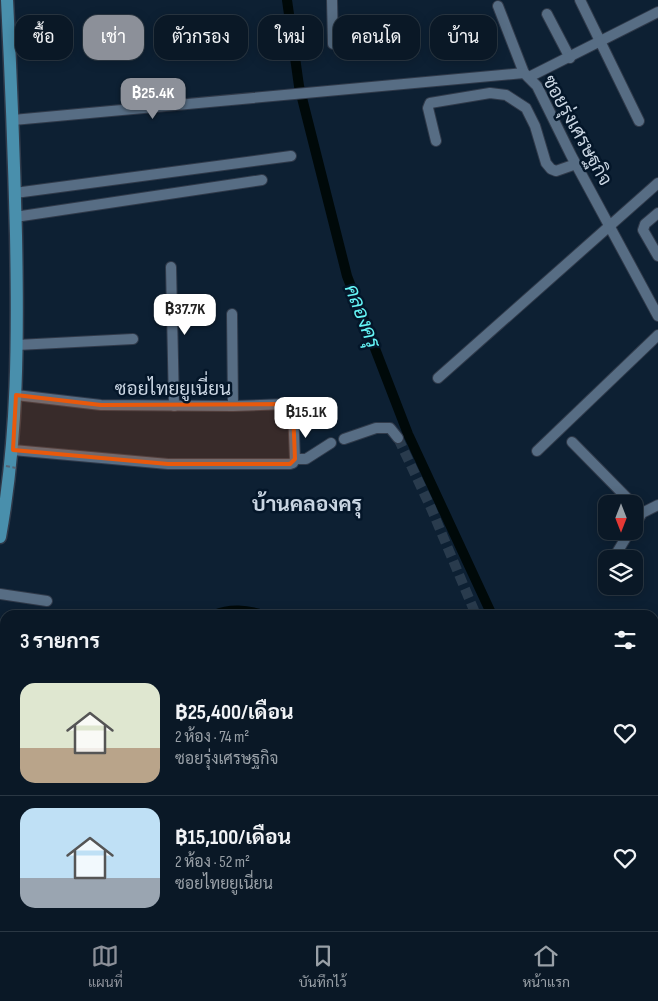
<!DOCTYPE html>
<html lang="th">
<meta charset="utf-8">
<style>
body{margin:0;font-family:"Sofia Sans Condensed",Sarabun,sans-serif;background:#182532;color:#f1f3f6;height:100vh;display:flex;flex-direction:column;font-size:19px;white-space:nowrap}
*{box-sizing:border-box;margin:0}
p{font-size:16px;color:#99a0a7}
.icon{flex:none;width:28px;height:28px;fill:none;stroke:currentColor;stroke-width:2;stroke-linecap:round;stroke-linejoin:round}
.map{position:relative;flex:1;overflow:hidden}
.drawer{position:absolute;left:0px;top:610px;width:659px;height:321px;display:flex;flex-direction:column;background:#0a1826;border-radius:15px 15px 0 0;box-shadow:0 2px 12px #0003,0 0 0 1px #2a3743}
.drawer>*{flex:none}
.top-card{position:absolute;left:15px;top:15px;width:629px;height:45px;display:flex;gap:10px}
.needle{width:32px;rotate:180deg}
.fabs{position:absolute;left:598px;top:495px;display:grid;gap:10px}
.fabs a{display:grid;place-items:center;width:45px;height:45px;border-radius:10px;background:#0a1826;box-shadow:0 2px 12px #0003,0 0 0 1px #2a3743;font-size:25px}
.price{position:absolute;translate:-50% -42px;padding:0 11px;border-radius:10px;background:#fff;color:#222;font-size:16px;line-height:32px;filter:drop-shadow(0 1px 2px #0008)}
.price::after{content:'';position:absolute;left:50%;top:30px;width:15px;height:11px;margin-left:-8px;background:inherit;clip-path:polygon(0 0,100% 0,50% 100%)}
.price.active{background:#8c9099;color:#fff}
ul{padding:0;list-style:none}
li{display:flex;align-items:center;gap:15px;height:125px;padding:0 20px}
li+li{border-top:1px solid #2a3743}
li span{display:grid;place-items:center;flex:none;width:140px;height:100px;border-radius:15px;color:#555}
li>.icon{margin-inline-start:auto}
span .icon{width:60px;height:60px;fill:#fffc;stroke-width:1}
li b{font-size:21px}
h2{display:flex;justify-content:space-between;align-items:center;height:60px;padding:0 20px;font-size:21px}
.chip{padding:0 18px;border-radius:15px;background:#0a1826;box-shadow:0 2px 12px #0003,0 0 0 1px #2a3743;font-size:18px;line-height:45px}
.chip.active{background:#8c9099;color:#fff}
.menu{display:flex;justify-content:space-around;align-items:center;height:70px;border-top:1px solid #2a3743;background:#0a1826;font-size:14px;color:#99a0a7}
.menu a{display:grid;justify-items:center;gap:2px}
.menu .active{color:#8c9099}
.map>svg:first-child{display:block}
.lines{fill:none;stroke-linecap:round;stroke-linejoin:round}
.canal{stroke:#000909;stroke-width:10}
.river{stroke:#000909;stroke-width:16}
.minor-tunnel{stroke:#293b4d;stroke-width:10;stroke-dasharray:10 5;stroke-linecap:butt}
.minor-casing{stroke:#303a4a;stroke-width:12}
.major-casing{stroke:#303a4a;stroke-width:15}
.minor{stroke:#576d84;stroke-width:10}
.major{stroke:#498fac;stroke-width:12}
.path-bridge{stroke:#556576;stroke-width:2;stroke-dasharray:4 2.5;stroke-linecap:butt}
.marked{fill:#e8590c;fill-opacity:0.2;stroke:#e8590c;stroke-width:4;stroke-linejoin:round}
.labels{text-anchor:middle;stroke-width:5;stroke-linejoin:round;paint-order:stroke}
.street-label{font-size:19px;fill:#c9d5e2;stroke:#041629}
.water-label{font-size:20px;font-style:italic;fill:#65f6f7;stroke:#041629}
.quarter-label{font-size:21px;font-weight:bold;fill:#c9d5e2;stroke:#041629}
</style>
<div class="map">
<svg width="658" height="931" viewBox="0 0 658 931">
<rect width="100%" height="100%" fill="#0d2033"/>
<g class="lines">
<g class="canal">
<polyline points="287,0 299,86 347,276 408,434 492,615"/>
<path d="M 214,615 C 231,608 246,610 264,615"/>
<polyline points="654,793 658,795"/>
<polyline points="544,926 567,931"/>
<polyline points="213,931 213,926"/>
<polyline points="643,931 658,929"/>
</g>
<polyline class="river" points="0,638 5,641"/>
<polyline class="minor-tunnel" points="398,438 431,508 476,615"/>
<defs>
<g id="minor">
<polyline points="332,0 333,44"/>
<polyline points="580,0 639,121"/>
<polyline points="498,6 524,73"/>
<polyline points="547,14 570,58"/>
<polyline points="529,77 658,12"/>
<polyline points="13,120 524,73 537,86 571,155 658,316"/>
<polyline points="436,141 428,108 430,103 490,93 506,95 526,108 535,126 546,163 551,169 556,171 576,164"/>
<polyline points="15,193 291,156"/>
<polyline points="658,213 645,224 643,230 658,256"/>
<polyline points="15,217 262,180"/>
<polyline points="171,267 174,406"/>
<polyline points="232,314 233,406"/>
<polyline points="17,345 133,339"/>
<polyline points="438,378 658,183"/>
<polyline points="344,439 376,428 390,428 398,438"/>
<polyline points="572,442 633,504"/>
<polyline points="13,450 168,464 290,464 293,463 295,459 293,410 290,405 286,404 233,406 101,405 16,395"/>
<polyline points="537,451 658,335"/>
<polyline points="295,459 306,459 331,443"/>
<polyline points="634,526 642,513 658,505"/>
<polyline points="613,559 630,531"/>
<polyline points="0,594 47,601"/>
<polyline points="0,714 5,714"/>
<polyline points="0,790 5,791"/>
<polyline points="654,808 658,810"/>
<polyline points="400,926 407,931"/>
<polyline points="67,931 82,926"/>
</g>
<path id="major" d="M 0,537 C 18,437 18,337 16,235 C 14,157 11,78 7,0"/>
</defs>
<use href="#minor" class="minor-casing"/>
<use href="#major" class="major-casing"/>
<use href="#minor" class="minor"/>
<use href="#major" class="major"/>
<polyline class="path-bridge" points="6,466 16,468"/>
</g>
<path class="marked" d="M 16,395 L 101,405 L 286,404 L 293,410 L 295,459 L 290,464 L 168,464 L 13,450 Z"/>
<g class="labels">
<g class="street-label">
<text transform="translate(578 130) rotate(61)" y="7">ซอยรุ่งเศรษฐกิจ</text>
<text x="173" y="395">ซอยไทยยูเนี่ยน</text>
</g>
<g class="water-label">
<text transform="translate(363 316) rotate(69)" y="7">คลองครุ</text>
</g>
<g class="quarter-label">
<text x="307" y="511">บ้านคลองครุ</text>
</g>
</g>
</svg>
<div class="fabs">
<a><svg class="needle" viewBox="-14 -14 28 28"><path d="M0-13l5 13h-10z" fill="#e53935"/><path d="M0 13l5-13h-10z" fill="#99a0a7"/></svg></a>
<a><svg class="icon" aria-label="layers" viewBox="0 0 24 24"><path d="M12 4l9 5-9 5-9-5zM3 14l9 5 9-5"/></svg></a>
</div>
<b class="price active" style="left:153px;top:120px">฿25.4K</b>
<b class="price" style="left:185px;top:336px">฿37.7K</b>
<b class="price" style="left:306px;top:439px">฿15.1K</b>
<div class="top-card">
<a class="chip">ซื้อ</a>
<a class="chip active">เช่า</a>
<a class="chip">ตัวกรอง</a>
<a class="chip">ใหม่</a>
<a class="chip">คอนโด</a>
<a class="chip">บ้าน</a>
</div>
<section class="drawer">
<h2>3 รายการ<svg class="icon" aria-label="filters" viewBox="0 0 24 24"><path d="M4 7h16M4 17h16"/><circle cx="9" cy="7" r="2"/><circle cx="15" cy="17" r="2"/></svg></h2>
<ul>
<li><span style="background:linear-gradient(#dfe7d0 65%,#b9a48a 0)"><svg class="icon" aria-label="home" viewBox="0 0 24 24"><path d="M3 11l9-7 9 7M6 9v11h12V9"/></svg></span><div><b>฿25,400/เดือน</b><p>2 ห้อง · 74 m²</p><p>ซอยรุ่งเศรษฐกิจ</p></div><svg class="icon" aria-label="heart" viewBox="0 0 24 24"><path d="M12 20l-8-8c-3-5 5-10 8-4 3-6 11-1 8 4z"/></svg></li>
<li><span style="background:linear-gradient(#bfe0f5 70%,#9aa5b1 0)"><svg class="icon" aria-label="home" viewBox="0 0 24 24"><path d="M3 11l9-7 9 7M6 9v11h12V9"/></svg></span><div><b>฿15,100/เดือน</b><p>2 ห้อง · 52 m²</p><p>ซอยไทยยูเนี่ยน</p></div><svg class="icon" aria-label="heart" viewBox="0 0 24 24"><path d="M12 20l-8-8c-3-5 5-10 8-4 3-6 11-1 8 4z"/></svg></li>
</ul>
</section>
</div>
<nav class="menu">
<a class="active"><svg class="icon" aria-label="map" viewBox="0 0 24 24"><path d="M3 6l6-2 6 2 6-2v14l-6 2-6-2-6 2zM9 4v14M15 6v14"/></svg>แผนที่</a>
<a><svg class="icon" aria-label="saved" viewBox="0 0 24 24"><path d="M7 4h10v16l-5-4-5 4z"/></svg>บันทึกไว้</a>
<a><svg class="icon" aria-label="home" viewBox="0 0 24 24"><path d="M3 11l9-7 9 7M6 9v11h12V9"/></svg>หน้าแรก</a>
</nav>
